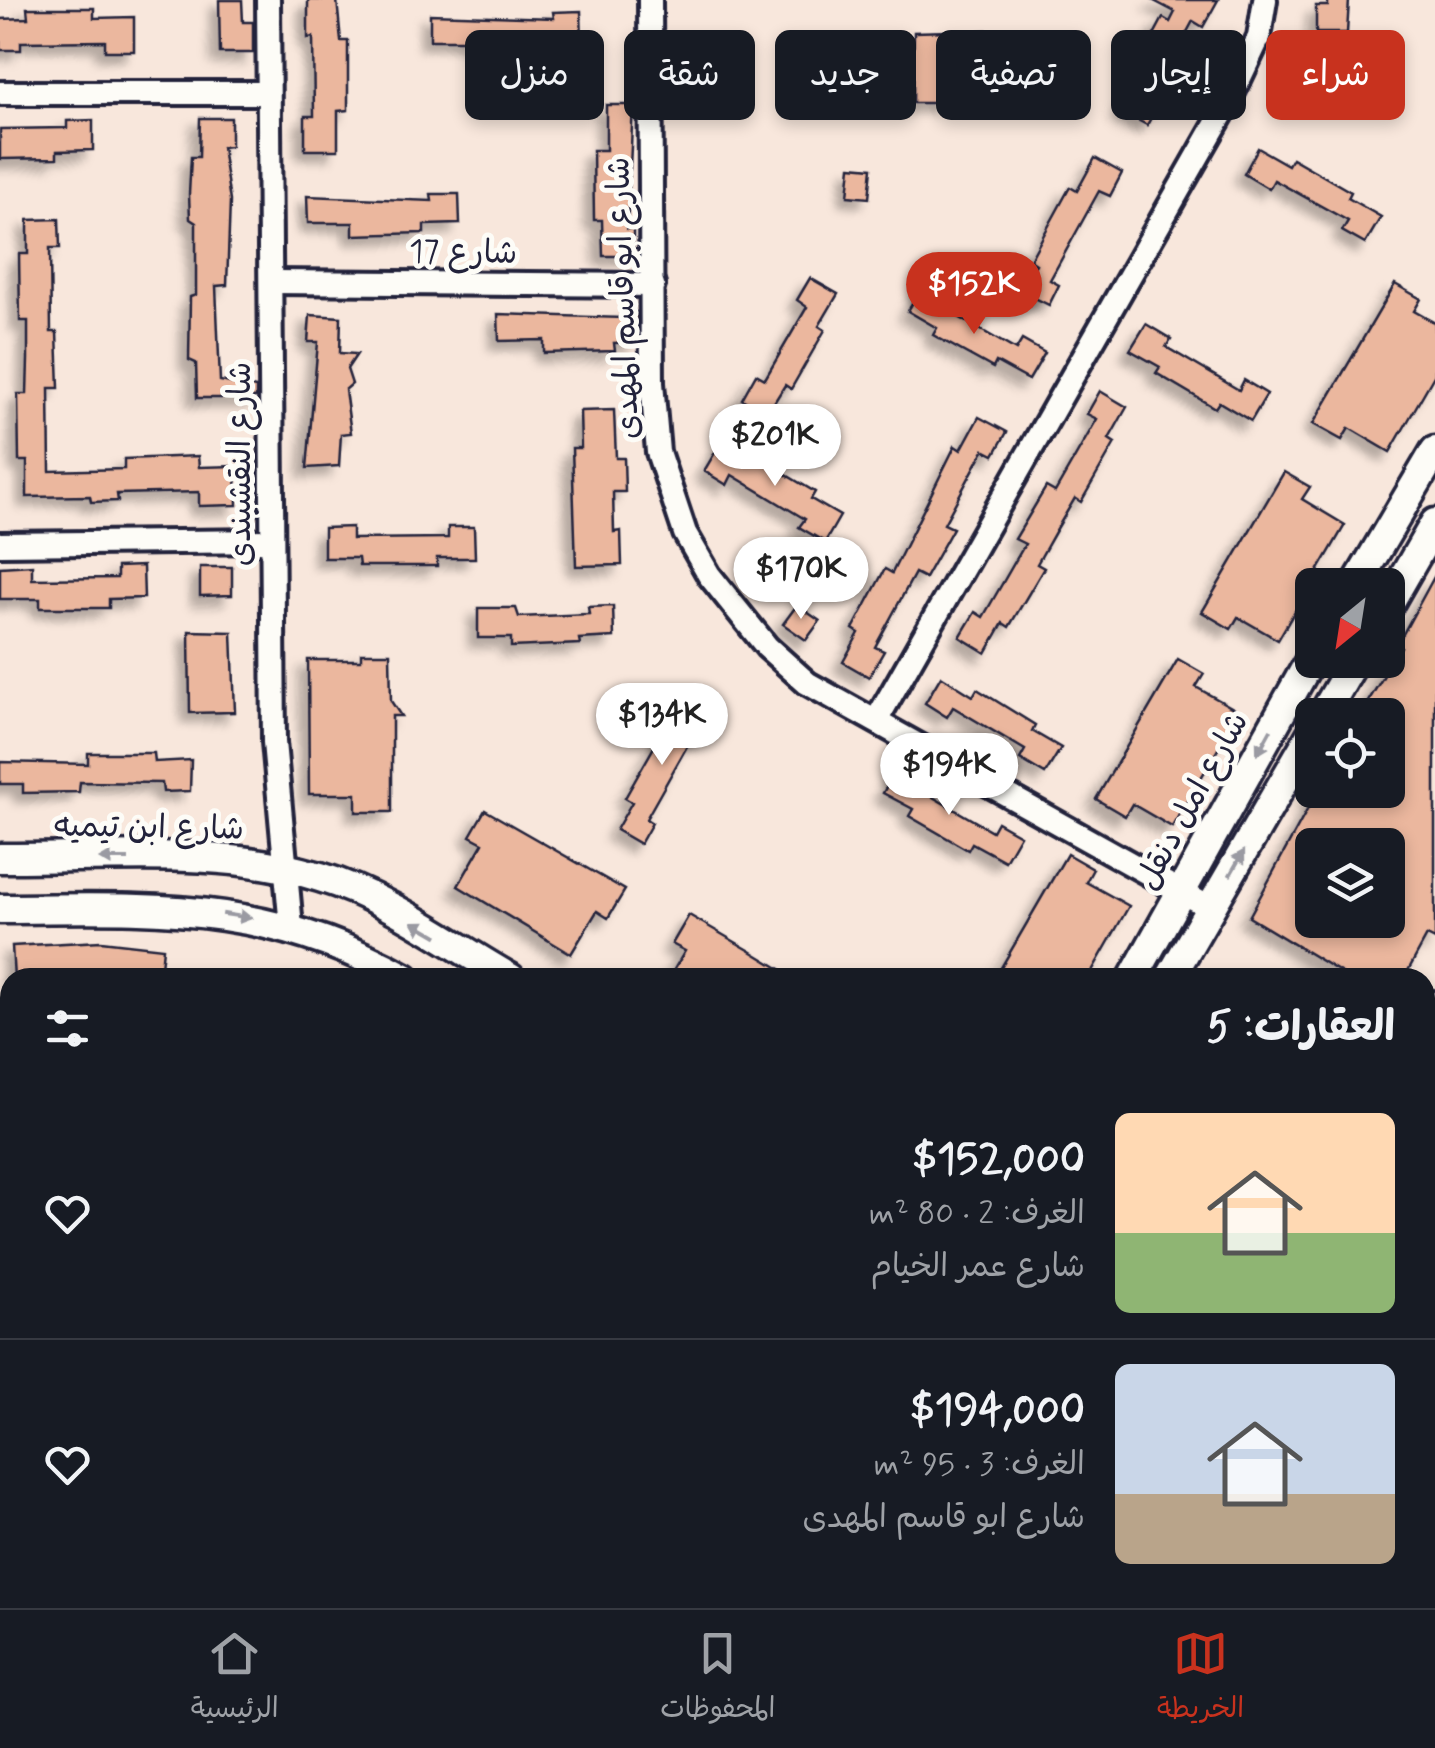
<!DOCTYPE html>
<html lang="ar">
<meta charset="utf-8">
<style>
body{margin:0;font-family:Mynerve,"Playpen Sans Arabic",sans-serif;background:#20242c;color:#f1f3f6;direction:rtl;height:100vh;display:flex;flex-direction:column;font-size:38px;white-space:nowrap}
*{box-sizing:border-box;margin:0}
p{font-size:32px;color:#9ea1a6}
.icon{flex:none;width:55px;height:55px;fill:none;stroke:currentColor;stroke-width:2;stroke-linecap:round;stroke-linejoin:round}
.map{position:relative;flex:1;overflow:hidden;direction:ltr}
.panel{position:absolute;left:0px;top:968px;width:1435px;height:642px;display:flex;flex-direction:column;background:#171b24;border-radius:30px 30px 0 0;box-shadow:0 5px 15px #0003;direction:rtl}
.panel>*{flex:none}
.top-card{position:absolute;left:30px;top:30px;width:1375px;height:90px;direction:rtl;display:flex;gap:20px}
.needle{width:65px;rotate:210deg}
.tools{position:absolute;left:1295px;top:568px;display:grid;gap:20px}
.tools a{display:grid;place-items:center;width:110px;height:110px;border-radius:15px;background:#171b24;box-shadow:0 5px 15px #0003;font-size:50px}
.price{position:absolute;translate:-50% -85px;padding:0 22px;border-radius:35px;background:#fff;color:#222;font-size:32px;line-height:65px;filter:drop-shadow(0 2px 5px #0008)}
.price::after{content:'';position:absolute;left:50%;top:60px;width:30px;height:22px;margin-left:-15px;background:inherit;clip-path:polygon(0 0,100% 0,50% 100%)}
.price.selected{background:#c8321e;color:#fff}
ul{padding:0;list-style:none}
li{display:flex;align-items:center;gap:30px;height:250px;padding:0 40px}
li+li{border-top:2px solid #363941}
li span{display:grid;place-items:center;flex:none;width:280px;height:200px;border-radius:15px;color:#555}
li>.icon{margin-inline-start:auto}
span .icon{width:120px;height:120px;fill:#fffc;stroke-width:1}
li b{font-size:42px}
h2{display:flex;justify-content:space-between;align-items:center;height:120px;padding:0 40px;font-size:42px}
.chip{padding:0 35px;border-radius:15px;background:#171b24;box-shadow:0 5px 15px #0003;font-size:35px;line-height:90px}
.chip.selected{background:#c8321e;color:#fff}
.dock{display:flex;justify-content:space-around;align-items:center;height:140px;border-top:2px solid #363941;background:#171b24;font-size:28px;color:#9ea1a6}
.dock a{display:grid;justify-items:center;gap:5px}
.dock .selected{color:#c8321e}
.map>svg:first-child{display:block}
.building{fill:#ebb79e;stroke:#22223b;stroke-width:2.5;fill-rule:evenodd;filter:url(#shadow)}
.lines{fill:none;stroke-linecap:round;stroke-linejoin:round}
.minor-casing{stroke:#22223b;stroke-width:30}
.tertiary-casing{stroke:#22223b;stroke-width:35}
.minor{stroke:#fdfcf7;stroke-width:22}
.tertiary{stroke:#fdfcf7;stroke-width:28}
.oneway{fill:#9a9aa2}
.labels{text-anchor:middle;stroke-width:10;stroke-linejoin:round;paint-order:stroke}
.street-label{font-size:32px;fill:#22223b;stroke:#fdfcf7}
</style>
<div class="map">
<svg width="1435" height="1608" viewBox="0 0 1435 1608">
<defs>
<filter id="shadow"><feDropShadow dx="-9" dy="9" stdDeviation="5" flood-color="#0004"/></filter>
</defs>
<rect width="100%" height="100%" fill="#f8e7dc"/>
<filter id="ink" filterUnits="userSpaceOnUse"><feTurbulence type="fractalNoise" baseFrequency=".01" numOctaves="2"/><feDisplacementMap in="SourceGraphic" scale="20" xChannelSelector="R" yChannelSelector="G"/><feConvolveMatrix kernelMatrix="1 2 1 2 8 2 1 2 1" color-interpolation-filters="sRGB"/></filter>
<g filter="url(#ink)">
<g class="building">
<polygon points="219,0 242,0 243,22 253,22 253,53 220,53"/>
<polygon points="308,0 337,0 341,41 348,41 348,110 338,111 338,150 305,150 305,116 314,116 313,37 308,38"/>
<polygon points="1152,0 1218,0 1203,27 1193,21 1153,95 1161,100 1147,125 1121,111 1137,81 1131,78 1163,18 1170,22 1175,12"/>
<polygon points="1328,0 1349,0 1347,33 1316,33 1316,6 1328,6"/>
<polygon points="27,8 94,8 94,18 134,17 134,51 105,51 105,41 21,42 21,50 0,50 0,19 28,18"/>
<polygon points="581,11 582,41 546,42 546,50 476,52 475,40 430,40 430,14 554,18 553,12"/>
<polygon points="986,30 986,65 943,64 944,103 913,103 914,32"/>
<polygon points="606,105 633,105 627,229 633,229 633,256 603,256 602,220 594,220 593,150 606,150"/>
<polygon points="200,118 231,118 231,146 222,147 230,201 227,285 216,286 220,381 256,388 256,398 197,398 196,363 189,360 190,297 196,295 196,223 190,219 189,194 191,157 199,157"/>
<polygon points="93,120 93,150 57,151 57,158 0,159 0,129 67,128 67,121"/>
<polygon points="1258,148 1288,165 1292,158 1351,192 1348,198 1381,217 1365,244 1342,231 1348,221 1274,180 1269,189 1244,174"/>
<polygon points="1095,158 1122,173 1110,196 1099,191 1050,280 1059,285 1049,305 1021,291 1036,264 1030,260 1070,187 1077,191"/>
<polygon points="851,166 872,168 869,198 848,196"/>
<polygon points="431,194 459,194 460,224 424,225 424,233 353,235 353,223 308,223 307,196 432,201"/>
<polygon points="59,219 60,248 50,248 51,332 57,332 59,388 49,388 50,471 124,469 124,459 198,456 199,467 236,466 237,505 199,506 199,492 117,494 118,501 91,502 90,496 27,497 27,461 19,461 18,394 27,394 28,359 28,321 20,321 19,254 28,254 28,220"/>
<polygon points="810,278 838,294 819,326 825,330 791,389 785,385 767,414 742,399 756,374 765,379 807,307 797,300"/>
<polygon points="1395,284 1421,299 1414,311 1435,323 1435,374 1390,452 1349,428 1342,440 1313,424"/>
<polygon points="923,285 948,299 943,308 1016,350 1022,340 1045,353 1029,380 996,362 993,368 933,335 937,328 908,311"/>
<polygon points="637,312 637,342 614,343 615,351 544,353 544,340 499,341 498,314 623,318 622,313"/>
<polygon points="310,315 341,317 340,353 357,354 347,369 352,384 345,390 351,433 341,434 339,466 307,468 318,342 308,342"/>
<polygon points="1146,324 1171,339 1166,347 1239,390 1244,380 1267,394 1251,421 1219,402 1215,408 1156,373 1160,367 1130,350"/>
<polygon points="1100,391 1127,407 1109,439 1115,443 1081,502 1075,498 1055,532 1037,564 1044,568 1009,627 1003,623 986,653 960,637 975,612 983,617 1025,544 1015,539 1046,487 1055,492 1097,419 1087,414"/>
<polygon points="614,410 616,458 624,458 625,492 613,492 614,532 621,531 622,565 576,566 572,448 581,448 580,411"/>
<polygon points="979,417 1007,432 994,455 984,450 944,524 953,528 925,578 915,573 875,647 884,651 869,677 843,662 859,633 853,629 885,569 892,573 955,446 961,450"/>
<polygon points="720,444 752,464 756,457 815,492 811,499 840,516 825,542 799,527 805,519 732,475 727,485 704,471"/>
<polygon points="1284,472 1310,487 1302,499 1345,525 1278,640 1238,617 1231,629 1202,612"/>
<polygon points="352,527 352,539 448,538 448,527 474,527 475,558 437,558 437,566 359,566 358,558 324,558 324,528"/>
<polygon points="32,565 32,579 117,578 117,567 143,566 144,598 109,599 109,608 40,608 40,599 0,599 0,567"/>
<polygon points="200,567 232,567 232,595 200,596"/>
<path d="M 1435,575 L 1435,940 L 1427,936 L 1404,978 L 1350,978 L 1249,917 L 1318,790 L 1388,790 L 1388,715 L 1360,715 L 1401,647 L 1397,645 ZM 1312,845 L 1402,845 L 1388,869 L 1388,935 L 1360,920 L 1312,920 Z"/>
<polygon points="797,605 820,621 806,640 783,624"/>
<polygon points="613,606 614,637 579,639 580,644 511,647 511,638 478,638 478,608 516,608 519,617 589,614 588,607"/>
<polygon points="189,631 232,632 235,712 190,713"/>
<polygon points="361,653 390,653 391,701 401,716 392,716 392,812 356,812 356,794 309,794 308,660 361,660"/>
<polygon points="1178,659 1204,674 1196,687 1240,712 1172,827 1132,804 1125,816 1096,799"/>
<polygon points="941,676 973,696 977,689 1035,725 1032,731 1061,748 1045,774 1020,759 1025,750 953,707 947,717 925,703"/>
<polygon points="688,699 717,715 703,739 694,734 646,819 652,823 640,844 616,830 632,802 625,798 666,726 671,729"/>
<polygon points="88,753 154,753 155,762 191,760 190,791 163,792 162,783 80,782 79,792 23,793 23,784 0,784 0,762 88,764"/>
<polygon points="898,766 923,781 919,789 992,831 997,822 1020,835 1005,861 972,843 968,850 909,816 913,809 883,793"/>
<polygon points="485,810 625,890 608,918 597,911 571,954 458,886 483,843 470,836"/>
<polygon points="1067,854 1093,869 1086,882 1129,906 1088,978 995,978"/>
<polygon points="689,915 749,950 795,978 728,978 716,970 712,978 669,978 685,951 672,944"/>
<polygon points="101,941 163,948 160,978 14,978 12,946"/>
</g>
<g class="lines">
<defs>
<g id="minor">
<polyline points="268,0 274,742 291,927"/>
<polyline points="650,0 652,383 658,452 685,533 709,575 767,647 807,683 1210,908"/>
<polyline points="0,93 268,93"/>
<polyline points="272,282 653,285"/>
<polyline points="0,544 271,541"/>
<polyline points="876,721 1227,105 1259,37 1265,0"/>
<polyline points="1425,1020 1435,1003"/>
<polyline points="1425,1097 1435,1079"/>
<polyline points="1425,1137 1435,1143"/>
<polyline points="1425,1180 1435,1185"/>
<polyline points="0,1545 10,1545"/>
<polyline points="199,1600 212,1608"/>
<polyline points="913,1600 932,1608"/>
<polyline points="984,1600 998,1608"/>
<polyline points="481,1608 485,1600"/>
<polyline points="519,1608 523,1600"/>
</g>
<g id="tertiary">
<polyline points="1356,585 1435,451"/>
<polyline points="1388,605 1435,523"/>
<polyline points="1323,715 1355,660"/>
<path d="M 0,858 C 104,859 219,846 320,877 C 387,897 449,943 510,978"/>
<path d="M 0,909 C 153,908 266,900 405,978"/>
<polyline points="1133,978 1312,657"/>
<polyline points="1170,978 1312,733"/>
<polyline points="0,1264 10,1264"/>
<polyline points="0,1298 10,1298"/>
<polyline points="1425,1496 1435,1501"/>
<polyline points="1425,1557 1435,1562"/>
<polyline points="713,1600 722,1608"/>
<polyline points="792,1608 797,1600"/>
<polyline points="829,1608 834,1600"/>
</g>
</defs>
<use href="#minor" class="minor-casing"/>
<use href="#tertiary" class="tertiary-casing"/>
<use href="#minor" class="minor"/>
<use href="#tertiary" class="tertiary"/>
</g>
<defs><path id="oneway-solid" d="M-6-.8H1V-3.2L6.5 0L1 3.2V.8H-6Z" transform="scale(2.5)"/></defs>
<g class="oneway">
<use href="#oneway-solid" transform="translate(1264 742) rotate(119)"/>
<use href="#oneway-solid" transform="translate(114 859) rotate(-180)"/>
<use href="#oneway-solid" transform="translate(1237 863) rotate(-60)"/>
<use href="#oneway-solid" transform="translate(237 916) rotate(9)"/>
<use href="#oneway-solid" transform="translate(425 929) rotate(-150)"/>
</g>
</g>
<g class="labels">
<g class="street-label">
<text transform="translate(463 251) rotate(1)" y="11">شارع 17</text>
<text transform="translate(622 298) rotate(-92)" y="11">شارع ابو قاسم المهدى</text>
<text transform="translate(239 464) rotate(-90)" y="11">شارع النقشبندى</text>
<text transform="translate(1191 800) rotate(-61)" y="11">شارع امل دنقل</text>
<text transform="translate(149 826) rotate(1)" y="11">شارع ابن تيميه</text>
</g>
</g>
</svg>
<div class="tools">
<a><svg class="needle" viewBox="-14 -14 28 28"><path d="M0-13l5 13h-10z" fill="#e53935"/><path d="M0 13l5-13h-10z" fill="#9ea1a6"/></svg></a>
<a><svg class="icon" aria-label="locate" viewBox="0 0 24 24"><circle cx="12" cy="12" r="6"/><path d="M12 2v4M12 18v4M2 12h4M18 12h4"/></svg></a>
<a><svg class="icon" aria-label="layers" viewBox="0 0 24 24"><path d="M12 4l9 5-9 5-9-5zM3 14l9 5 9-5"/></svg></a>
</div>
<b class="price selected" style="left:974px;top:337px">$152K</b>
<b class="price" style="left:775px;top:489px">$201K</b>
<b class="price" style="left:801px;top:622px">$170K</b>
<b class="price" style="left:662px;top:768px">$134K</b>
<b class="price" style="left:949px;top:818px">$194K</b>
<div class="top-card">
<a class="chip selected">شراء</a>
<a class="chip">إيجار</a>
<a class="chip">تصفية</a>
<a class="chip">جديد</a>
<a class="chip">شقة</a>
<a class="chip">منزل</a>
</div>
<section class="panel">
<h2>العقارات: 5<svg class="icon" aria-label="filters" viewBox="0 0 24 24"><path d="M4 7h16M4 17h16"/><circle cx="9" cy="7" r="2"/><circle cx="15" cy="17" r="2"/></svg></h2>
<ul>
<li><span style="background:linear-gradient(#ffd9b3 60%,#8fb573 0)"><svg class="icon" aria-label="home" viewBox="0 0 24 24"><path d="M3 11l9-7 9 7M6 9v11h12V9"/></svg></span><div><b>$152,000</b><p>الغرف: 2 · 80 m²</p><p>شارع عمر الخيام</p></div><svg class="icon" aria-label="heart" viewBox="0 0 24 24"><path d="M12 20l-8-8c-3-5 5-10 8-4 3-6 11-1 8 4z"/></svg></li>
<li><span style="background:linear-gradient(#c9d6e8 65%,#b9a48a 0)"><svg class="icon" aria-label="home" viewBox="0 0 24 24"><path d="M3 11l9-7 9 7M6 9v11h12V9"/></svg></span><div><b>$194,000</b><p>الغرف: 3 · 95 m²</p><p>شارع ابو قاسم المهدى</p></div><svg class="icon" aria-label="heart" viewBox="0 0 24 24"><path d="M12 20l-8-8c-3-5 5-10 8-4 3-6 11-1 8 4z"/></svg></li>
</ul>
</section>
</div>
<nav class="dock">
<a class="selected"><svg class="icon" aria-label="map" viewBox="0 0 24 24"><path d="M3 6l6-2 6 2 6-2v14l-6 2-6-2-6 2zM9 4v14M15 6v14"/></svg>الخريطة</a>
<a><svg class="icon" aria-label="saved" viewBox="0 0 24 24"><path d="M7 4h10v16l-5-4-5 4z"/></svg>المحفوظات</a>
<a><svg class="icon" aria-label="home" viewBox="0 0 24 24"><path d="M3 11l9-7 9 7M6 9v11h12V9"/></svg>الرئيسية</a>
</nav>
